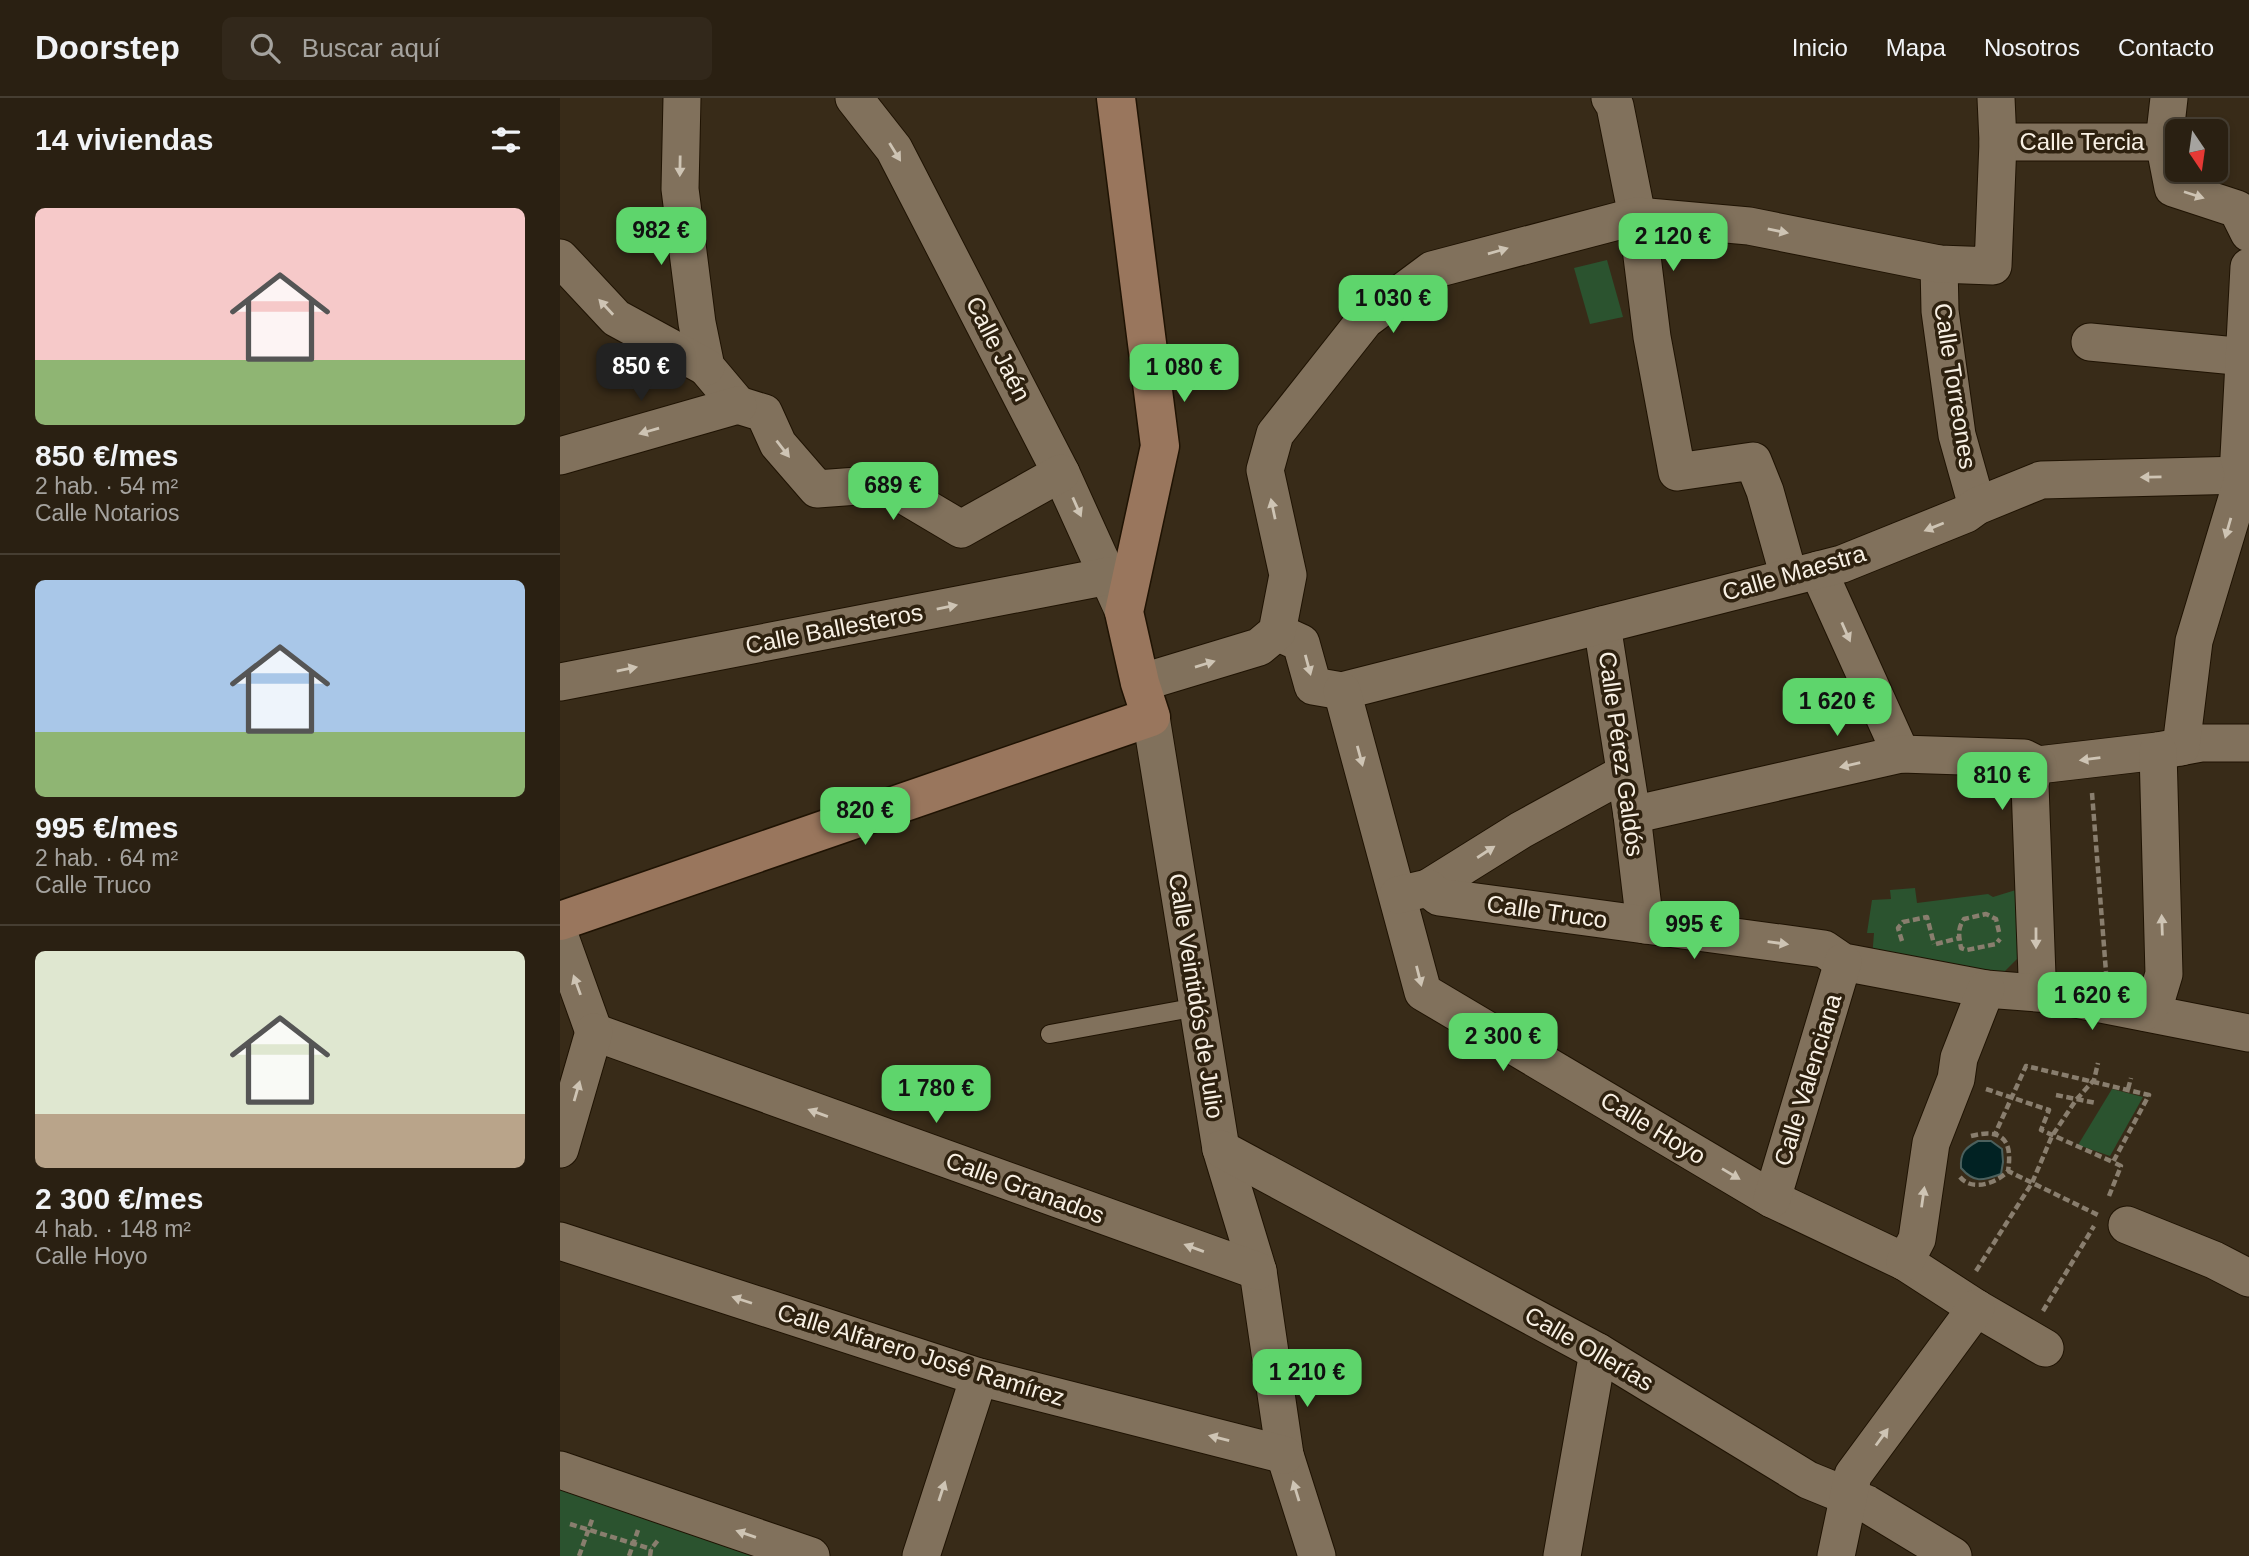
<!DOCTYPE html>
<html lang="es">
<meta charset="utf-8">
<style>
body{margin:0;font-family:Helvetica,sans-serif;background:#32281b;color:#f1f3f6;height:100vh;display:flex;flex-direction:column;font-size:26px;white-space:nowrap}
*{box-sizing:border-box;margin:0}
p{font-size:23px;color:#a5a39f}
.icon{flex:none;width:38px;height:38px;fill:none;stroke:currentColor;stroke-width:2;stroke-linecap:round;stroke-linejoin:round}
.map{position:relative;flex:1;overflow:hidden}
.drawer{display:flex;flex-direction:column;background:#2a2012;width:560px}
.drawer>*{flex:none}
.needle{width:46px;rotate:167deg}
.buttons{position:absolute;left:1605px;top:21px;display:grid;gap:14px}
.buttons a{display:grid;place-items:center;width:63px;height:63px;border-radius:10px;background:#2a2012;box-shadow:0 4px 10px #0003,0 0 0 2px #463e32;font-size:35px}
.price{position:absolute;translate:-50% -60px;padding:0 16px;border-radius:14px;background:#5ed56c;color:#111;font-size:23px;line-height:46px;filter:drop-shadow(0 2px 4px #0008)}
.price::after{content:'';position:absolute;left:50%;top:42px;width:21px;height:16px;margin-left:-10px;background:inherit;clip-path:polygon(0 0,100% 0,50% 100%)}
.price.selected{background:#222;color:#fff}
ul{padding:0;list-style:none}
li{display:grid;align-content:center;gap:14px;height:371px;padding:0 35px}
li+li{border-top:2px solid #463e32}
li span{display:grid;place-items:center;height:217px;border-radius:10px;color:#555}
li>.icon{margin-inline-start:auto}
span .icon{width:126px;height:126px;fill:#fffc;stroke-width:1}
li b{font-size:30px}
h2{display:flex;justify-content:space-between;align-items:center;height:84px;padding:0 35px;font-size:30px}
header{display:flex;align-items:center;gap:42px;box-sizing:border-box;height:98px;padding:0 35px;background:#2a2012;border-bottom:2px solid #463e32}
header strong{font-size:33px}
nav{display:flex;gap:38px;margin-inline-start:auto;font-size:24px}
.search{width:490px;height:63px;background:#32281b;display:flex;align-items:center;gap:18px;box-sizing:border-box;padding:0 24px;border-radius:10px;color:#a5a39f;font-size:26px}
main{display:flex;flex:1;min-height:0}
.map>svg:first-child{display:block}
.green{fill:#2b532f}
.water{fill:#012223;stroke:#4b605d;stroke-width:2}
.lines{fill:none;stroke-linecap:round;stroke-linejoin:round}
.lane-casing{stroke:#1f1303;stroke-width:20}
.street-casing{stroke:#1f1303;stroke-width:39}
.secondary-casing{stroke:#1f1303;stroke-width:41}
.path{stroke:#897e6e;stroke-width:4.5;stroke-dasharray:7 3.5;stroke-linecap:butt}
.lane{stroke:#81715c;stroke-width:18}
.street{stroke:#81715c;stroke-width:37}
.secondary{stroke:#99765d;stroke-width:38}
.oneway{fill:#cec4b4}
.labels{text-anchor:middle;stroke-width:7;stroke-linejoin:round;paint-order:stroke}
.street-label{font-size:24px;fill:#f8f0e4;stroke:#2e210f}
</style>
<header>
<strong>Doorstep</strong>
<div class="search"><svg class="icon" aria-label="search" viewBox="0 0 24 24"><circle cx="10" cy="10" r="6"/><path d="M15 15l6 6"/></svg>Buscar aquí</div>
<nav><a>Inicio</a><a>Mapa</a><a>Nosotros</a><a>Contacto</a></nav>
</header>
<main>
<section class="drawer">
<h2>14 viviendas<svg class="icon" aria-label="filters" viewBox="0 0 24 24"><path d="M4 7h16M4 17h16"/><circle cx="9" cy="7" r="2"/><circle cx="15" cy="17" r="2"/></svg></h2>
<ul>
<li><span style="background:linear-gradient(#f6c9c9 70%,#8fb573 0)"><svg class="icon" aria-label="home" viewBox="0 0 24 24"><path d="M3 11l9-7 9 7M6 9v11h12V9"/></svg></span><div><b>850 €/mes</b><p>2 hab. · 54 m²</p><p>Calle Notarios</p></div></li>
<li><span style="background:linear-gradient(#a9c7e8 70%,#8fb573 0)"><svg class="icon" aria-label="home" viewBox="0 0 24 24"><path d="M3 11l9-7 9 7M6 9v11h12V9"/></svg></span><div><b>995 €/mes</b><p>2 hab. · 64 m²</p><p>Calle Truco</p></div></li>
<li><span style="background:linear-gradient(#dfe7d0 75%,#b9a48a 0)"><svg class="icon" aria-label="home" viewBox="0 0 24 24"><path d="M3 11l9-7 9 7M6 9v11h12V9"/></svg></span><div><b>2 300 €/mes</b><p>4 hab. · 148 m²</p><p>Calle Hoyo</p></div></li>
</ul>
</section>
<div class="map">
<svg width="1689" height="1458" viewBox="0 0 1689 1458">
<rect width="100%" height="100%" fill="#382b18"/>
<g class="green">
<polygon points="1047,162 1063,219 1030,226 1014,170"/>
<polygon points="1355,790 1357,805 1428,796 1433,799 1459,791 1459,859 1441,877 1312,860 1314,835 1307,835 1312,802 1331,801 1330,792"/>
<polygon points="1552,991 1583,999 1550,1058 1518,1047"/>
<polygon points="0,1377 231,1458 0,1458"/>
</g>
<path class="water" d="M 1418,1043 L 1431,1043 L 1442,1051 L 1443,1064 L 1441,1076 C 1422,1083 1414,1085 1401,1070 C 1400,1055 1405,1050 1418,1043 Z"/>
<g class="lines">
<defs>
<polyline id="lane" points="490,936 637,909"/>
<g id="street">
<polyline points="122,0 120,91 137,225 146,269 178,307"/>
<polyline points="294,0 334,51 501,375 564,514"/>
<polyline points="1050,0 1055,8 1077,118 1092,239 1117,374 1193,363 1205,393 1229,479"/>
<polyline points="1609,0 1604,44 1613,90 1677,111 1689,135"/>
<polyline points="1438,44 1604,44"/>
<polyline points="0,160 56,220 146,269"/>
<polyline points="1379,166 1380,213 1397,337 1417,408"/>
<polyline points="1530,244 1686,259"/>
<polyline points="178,307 204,315 218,346 257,391 325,386 401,431 501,375"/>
<polyline points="0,358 178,307"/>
<polyline points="1258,472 1341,656"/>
<polyline points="1042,527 1072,717 1085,827"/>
<polyline points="717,534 741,545 753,588 782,593 1282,466 1406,416 1417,408 1481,382 1684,377"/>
<polyline points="0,584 548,478"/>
<polyline points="580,585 699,549 717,534 728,477 705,372 715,336 805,222 872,172 1077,118 1189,128 1379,166 1433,168 1438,44 1436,0"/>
<polyline points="782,593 863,894 1212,1101 1345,1164 1416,1210 1485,1250"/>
<polyline points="591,619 661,1051 698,1173 725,1357 757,1458"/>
<polyline points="1689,645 1641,645 1598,653 1478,667 1472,676 1470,687 1477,878 1482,889 1490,896 1689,935"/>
<polyline points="1621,649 1634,543 1684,377 1679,359 1689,169"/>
<polyline points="1072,717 1341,656 1464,660 1478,667"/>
<polyline points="868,790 961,732 1065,675"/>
<polyline points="838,797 868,790 879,799 1264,851 1283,864 1426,891 1490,896"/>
<polyline points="0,839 34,934"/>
<polyline points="1584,914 1597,899 1604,876 1598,653"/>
<polyline points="34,934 698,1173"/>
<polyline points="0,1051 34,934"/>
<polyline points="661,1051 1038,1254 1248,1382 1307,1406 1393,1458"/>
<polyline points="1212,1101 1283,864"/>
<polyline points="1567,1127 1654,1162 1689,1180"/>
<polyline points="0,1143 419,1279 725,1357"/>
<polyline points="1345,1164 1357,1141 1371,1045 1396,981 1399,960 1426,891"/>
<polyline points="0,1372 251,1458"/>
<polyline points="361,1458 419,1279"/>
<polyline points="1002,1458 1038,1254"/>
<polyline points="1276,1458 1293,1377 1416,1210"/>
</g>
<polyline id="secondary" points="0,823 591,619 580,585 564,514 600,348 556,0"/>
</defs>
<use href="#lane" class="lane-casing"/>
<use href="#street" class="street-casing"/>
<use href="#secondary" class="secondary-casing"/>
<g class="path">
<polyline points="1532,695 1546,874"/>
<path d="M 1439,834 L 1436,821 L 1426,816 L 1404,821 C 1397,831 1399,838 1401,850 L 1407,852 L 1436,846 L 1440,841"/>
<polyline points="1342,843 1338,830 1343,824 1367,819 1374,846"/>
<polyline points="1376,846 1399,840"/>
<polyline points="1426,991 1489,1012 1481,1032 1553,1064 1589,997 1466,968 1435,1036"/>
<polyline points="1568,991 1571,980"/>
<polyline points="1496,997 1536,1005"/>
<path d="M 1411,1038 C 1442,1030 1453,1042 1448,1073"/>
<path d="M 1400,1079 C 1412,1094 1437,1085 1448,1073 L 1538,1117"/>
<polyline points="1549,1098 1561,1068 1553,1064"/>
<polyline points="1416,1173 1472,1085 1492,1038 1516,1002 1534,982 1538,965"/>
<polyline points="1483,1213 1534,1128"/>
<polyline points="10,1426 91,1451"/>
<polyline points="19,1458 33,1419"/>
<polyline points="69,1458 78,1432"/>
<polyline points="90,1458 91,1451 99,1441"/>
</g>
<use href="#lane" class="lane"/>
<use href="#street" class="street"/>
<use href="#secondary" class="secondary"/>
</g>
<defs><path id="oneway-solid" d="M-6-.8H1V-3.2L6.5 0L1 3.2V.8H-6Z" transform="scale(1.75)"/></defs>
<g class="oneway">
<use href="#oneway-solid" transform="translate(335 54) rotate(58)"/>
<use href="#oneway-solid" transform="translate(120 68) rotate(91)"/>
<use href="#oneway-solid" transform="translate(1634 97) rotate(18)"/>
<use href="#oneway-solid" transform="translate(1218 133) rotate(12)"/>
<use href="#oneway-solid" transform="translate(938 153) rotate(-16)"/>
<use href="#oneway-solid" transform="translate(46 209) rotate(-133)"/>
<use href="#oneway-solid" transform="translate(89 333) rotate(164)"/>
<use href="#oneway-solid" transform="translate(223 351) rotate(52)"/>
<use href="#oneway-solid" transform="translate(1591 379) rotate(179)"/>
<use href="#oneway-solid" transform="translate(517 409) rotate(66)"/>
<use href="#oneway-solid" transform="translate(713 411) rotate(-102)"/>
<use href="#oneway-solid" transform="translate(1374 429) rotate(158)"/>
<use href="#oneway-solid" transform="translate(1668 430) rotate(106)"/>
<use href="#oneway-solid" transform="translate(387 509) rotate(-11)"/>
<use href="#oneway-solid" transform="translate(1286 534) rotate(66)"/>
<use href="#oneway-solid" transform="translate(645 566) rotate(-17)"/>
<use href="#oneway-solid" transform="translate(748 567) rotate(75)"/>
<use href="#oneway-solid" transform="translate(67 571) rotate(-11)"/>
<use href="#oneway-solid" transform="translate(800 658) rotate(75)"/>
<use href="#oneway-solid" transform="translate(1530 661) rotate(173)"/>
<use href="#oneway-solid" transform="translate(1290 667) rotate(167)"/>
<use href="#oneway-solid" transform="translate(926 754) rotate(-33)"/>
<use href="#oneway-solid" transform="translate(1602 827) rotate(-92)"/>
<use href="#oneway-solid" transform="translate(1476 840) rotate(90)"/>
<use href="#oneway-solid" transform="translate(1218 845) rotate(8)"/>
<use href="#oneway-solid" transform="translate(859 878) rotate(76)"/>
<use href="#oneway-solid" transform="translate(17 887) rotate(-110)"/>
<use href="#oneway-solid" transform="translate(17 993) rotate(-74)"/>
<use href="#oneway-solid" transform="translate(258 1015) rotate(-160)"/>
<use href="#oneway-solid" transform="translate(1171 1076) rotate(31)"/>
<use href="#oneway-solid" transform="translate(1363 1099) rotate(-82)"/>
<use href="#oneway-solid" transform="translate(634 1150) rotate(-160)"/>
<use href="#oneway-solid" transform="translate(182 1202) rotate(-162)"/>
<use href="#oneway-solid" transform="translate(1322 1339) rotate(-54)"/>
<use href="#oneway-solid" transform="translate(659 1340) rotate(-166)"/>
<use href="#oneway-solid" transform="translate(382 1393) rotate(-72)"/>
<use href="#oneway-solid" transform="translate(736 1393) rotate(-107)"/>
<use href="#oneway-solid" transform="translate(186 1436) rotate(-161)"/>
</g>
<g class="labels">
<g class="street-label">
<text x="1522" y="52">Calle Tercia</text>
<text transform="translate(438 251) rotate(63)" y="8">Calle Jaén</text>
<text transform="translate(1395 288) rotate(81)" y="8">Calle Torreones</text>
<text transform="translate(1234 475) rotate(-16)" y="8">Calle Maestra</text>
<text transform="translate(274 531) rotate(-11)" y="8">Calle Ballesteros</text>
<text transform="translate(1061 656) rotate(82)" y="8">Calle Pérez Galdós</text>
<text transform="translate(987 814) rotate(8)" y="8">Calle Truco</text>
<text transform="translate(636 898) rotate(81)" y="8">Calle Veintidós de Julio</text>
<text transform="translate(1248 982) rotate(-73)" y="8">Calle Valenciana</text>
<text transform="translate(1093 1030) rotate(31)" y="8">Calle Hoyo</text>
<text transform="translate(465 1090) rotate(20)" y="8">Calle Granados</text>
<text transform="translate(1029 1251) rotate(30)" y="8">Calle Ollerías</text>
<text transform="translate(361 1257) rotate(17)" y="8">Calle Alfarero José Ramírez</text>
</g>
</g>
</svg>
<div class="buttons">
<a><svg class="needle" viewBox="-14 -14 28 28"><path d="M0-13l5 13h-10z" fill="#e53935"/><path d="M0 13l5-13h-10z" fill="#a5a39f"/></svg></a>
</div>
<b class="price" style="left:101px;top:169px">982 €</b>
<b class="price" style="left:1113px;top:175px">2 120 €</b>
<b class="price" style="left:833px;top:237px">1 030 €</b>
<b class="price selected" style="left:81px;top:305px">850 €</b>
<b class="price" style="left:624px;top:306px">1 080 €</b>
<b class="price" style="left:333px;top:424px">689 €</b>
<b class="price" style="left:1277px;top:640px">1 620 €</b>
<b class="price" style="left:1442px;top:714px">810 €</b>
<b class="price" style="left:305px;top:749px">820 €</b>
<b class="price" style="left:1134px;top:863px">995 €</b>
<b class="price" style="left:1532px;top:934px">1 620 €</b>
<b class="price" style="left:943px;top:975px">2 300 €</b>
<b class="price" style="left:376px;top:1027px">1 780 €</b>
<b class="price" style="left:747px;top:1311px">1 210 €</b>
</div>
</main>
